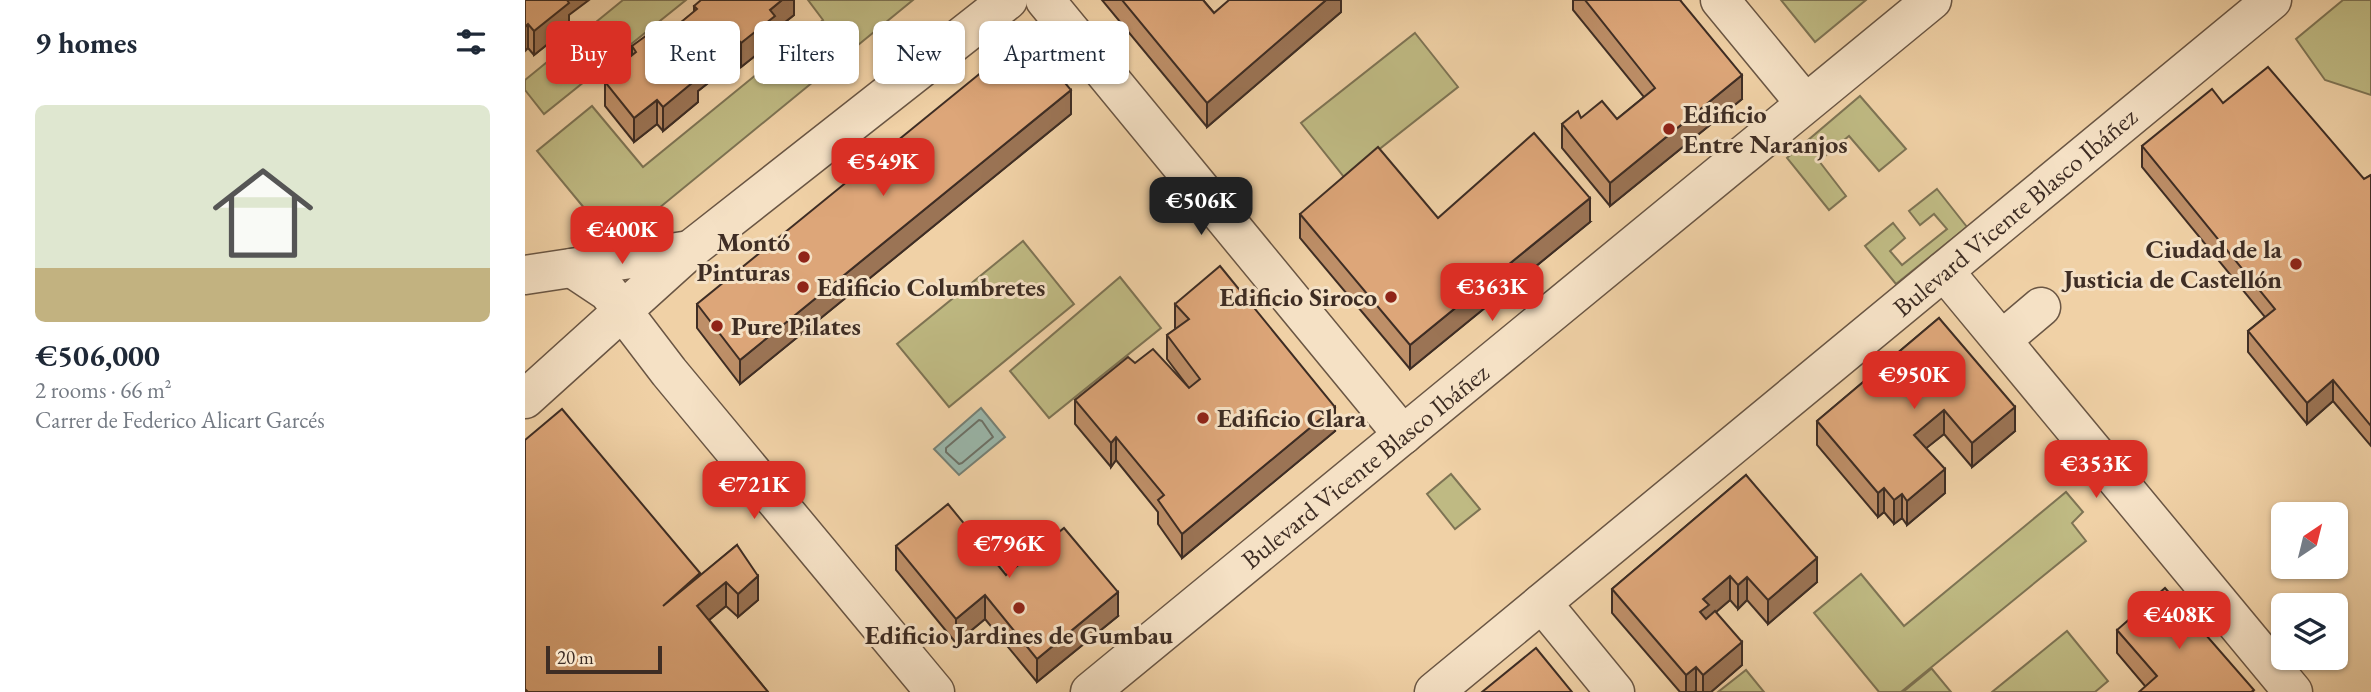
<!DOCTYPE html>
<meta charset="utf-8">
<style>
body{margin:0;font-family:"EB Garamond",serif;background:#f2f2f3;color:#1f2937;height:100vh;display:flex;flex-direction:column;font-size:26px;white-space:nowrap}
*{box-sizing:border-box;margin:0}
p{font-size:23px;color:#747a83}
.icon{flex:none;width:38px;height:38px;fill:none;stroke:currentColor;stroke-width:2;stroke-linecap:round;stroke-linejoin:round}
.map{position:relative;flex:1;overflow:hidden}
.drawer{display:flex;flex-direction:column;background:#fff;width:525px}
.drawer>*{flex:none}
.hud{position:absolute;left:21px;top:21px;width:665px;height:63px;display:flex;gap:14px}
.needle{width:46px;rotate:35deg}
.fabs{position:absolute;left:1746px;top:502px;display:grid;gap:14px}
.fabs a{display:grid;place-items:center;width:77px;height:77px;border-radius:10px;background:#fff;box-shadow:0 2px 5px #0004;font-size:35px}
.scale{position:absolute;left:21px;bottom:18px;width:116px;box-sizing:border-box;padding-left:7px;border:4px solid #3e2d24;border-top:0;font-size:19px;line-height:24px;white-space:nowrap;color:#3e2d24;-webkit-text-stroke:5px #f5e1c5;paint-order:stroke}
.price{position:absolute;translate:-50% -60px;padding:0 16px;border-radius:14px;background:#d93025;color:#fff;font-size:23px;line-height:46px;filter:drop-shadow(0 2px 4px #0008)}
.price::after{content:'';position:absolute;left:50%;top:42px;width:21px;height:16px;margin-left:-10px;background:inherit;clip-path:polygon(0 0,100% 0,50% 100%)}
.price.active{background:#222;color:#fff}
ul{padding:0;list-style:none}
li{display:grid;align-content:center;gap:14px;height:371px;padding:0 35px}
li+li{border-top:2px solid #e0e1e3}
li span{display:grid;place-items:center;height:217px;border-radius:10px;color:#555}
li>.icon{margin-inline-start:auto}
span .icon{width:126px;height:126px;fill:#fffc;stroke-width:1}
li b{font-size:30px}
h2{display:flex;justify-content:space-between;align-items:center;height:84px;padding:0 35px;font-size:30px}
.tag{padding:0 24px;border-radius:10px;background:#fff;box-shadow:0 2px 5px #0004;font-size:24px;line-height:63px}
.tag.active{background:#d93025;color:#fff}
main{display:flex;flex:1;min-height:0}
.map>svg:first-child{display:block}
.green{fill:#bfba83;stroke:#7e7454;stroke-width:2}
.water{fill:#9ab7ab;stroke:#758075;stroke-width:2}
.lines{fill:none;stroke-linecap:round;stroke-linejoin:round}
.shore{stroke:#6c7268;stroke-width:2}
.minor-casing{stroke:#6a5644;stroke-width:41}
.minor{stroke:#f5e1c5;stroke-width:38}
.wall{fill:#be8f68;stroke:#3e2d24;stroke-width:2}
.shaded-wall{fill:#9b7455;stroke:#3e2d24;stroke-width:2}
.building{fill:#dda679;stroke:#3e2d24;stroke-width:2}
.poi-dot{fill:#8f2418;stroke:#f5e1c5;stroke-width:2.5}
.labels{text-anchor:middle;stroke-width:6;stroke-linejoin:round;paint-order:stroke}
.poi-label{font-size:26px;font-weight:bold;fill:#3e2d24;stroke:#f5e1c5;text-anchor:start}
.street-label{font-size:26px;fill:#3e2d24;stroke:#f5e1c5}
</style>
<main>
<section class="drawer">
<h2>9 homes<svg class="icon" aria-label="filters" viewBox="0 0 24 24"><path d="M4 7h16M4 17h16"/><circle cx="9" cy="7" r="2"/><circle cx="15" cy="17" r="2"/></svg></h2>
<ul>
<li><span style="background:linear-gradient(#dfe7d0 75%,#c2b280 0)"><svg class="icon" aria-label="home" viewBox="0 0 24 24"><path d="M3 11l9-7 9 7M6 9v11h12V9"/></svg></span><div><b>€506,000</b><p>2 rooms · 66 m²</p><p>Carrer de Federico Alicart Garcés</p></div></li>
</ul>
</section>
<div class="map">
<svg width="1846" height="692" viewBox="0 0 1846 692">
<rect width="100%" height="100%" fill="#f0d1a6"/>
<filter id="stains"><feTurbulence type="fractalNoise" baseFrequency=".00286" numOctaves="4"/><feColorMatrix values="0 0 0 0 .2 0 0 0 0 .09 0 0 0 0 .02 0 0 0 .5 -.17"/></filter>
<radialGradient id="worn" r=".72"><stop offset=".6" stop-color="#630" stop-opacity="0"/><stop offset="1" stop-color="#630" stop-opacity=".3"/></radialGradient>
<g class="green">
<polygon points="98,0 161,0 19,114 0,90 0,80"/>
<polygon points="283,0 388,0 117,222 60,209 12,151 67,106 118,167 298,20"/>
<polygon points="1256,0 1341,0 1290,42"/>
<polygon points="1818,0 1846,0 1846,95 1800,80 1771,39"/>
<polygon points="890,33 933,87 819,177 776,123"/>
<polygon points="1335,96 1381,149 1354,171 1324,136 1294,161 1321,196 1304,210 1262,158"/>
<polygon points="1412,189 1442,227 1371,284 1340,246 1368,223 1380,238 1365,251 1377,265 1422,229 1409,214 1395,225 1384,211"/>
<polygon points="498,241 549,304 424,407 372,344"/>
<polygon points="595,277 636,328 524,418 485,371"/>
<polygon points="926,474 955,509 930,529 902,494"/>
<polygon points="1541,492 1558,512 1547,523 1561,541 1376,692 1354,692 1289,613 1336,574 1379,626"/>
<polygon points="1542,631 1583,681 1570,692 1467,692"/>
<polygon points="1407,669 1426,692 1378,692 1406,669"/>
<polygon points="1221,670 1239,692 1193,692"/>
</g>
<polygon class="water" points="456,408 480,437 434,475 409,449"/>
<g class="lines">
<polygon class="shore" points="454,420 457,421 468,437 437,463 434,464 421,452 421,448"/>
<defs>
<g id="minor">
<polyline points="520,0 878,435"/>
<polyline points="1195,0 1280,103"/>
<polyline points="47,268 83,292 144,372 410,692"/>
<polyline points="1419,271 1768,692"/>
<polyline points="0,275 165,250"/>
<polyline points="1477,340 1516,307"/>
<polyline points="0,399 165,250 483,0"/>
<polyline points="1017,603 1090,692"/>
<polyline points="565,692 1407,0"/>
<polyline points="909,692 1747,0"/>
</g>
</defs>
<use href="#minor" class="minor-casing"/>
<use href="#minor" class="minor"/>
</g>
<g class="wall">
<polygon points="0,0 44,15 44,27 9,55 3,48"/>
<polygon points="269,0 269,15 250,30 250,40 216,67 211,61 173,91 173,102 138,131 132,124 109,142 80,106 80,82 90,74 90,69 107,55 107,46 127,41 149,28 169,12 169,6"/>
<polygon points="577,0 678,0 689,13 816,0 816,12 682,127"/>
<polygon points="1048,0 1155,0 1217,99 1085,206 1037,148 1037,124 1056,118 1092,119 1119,97 1048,10"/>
<polygon points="1698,103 1839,179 1846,175 1846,446 1808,401 1782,424 1723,352 1723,331 1740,317 1617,167 1617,146"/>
<polygon points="546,114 215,384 172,328 172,304"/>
<polygon points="775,214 913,218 1065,222 885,369 775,238"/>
<polygon points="650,304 810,431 657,558 633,524 633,512 591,460 586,467 550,424 550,400 610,363 664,388 642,359 642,335 651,329 650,328"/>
<polygon points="1414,318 1490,431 1447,467 1419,434 1401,448 1420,493 1382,525 1377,518 1369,524 1359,512 1353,517 1292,445 1292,421"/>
<polygon points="0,440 175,576 212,545 233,600 213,617 201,606 184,620 243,692 0,692"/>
<polygon points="1221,475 1292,582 1243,624 1222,600 1213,609 1205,600 1191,612 1217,665 1186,692 1172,692 1171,691 1169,692 1155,692 1087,613 1087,589"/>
<polygon points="371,546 481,575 593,616 512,682 460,619 431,643 371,570"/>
<polygon points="1592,630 1729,692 1620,686 1592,653"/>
</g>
<g class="shaded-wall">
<polygon points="39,0 64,0 44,15 44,27 9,55 9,31"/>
<polygon points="257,0 269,0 269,15 250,30 250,40 216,67 216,43 245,10"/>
<polygon points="801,0 816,0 816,12 682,127 682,103"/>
<polygon points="3,24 3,48 0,51 0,27"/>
<polygon points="211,37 211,61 173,91 173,102 138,131 138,107 168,72"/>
<polygon points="1217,75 1217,99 1085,206 1085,183"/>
<polygon points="546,90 546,114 215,384 215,360"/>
<polygon points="132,100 132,124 109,142 109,118"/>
<polygon points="1065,198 1065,222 885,369 885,345"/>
<polygon points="1808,380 1808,401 1782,424 1782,403"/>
<polygon points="810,407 810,431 657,558 657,534"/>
<polygon points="1490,407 1490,431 1447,467 1447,443"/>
<polygon points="1419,410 1419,434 1389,458 1389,435"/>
<polygon points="591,437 591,460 586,467 586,443"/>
<polygon points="1420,469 1420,493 1382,525 1382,501"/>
<polygon points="1359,488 1359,512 1353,517 1353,493"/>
<polygon points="1377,494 1377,518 1369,524 1369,500"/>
<polygon points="1292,558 1292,582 1243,624 1243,600"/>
<polygon points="233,576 233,600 213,617 213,594"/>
<polygon points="1205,576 1205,600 1184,618 1184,629 1175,612 1178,599"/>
<polygon points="1222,577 1222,600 1213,609 1213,585"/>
<polygon points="201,582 201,606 172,630 172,606"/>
<polygon points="593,592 593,616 512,682 512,659"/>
<polygon points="460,595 460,619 431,643 431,619"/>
<polygon points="1217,642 1217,665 1186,692 1178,692 1178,675"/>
<polygon points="1171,667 1171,691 1169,692 1161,692 1161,675"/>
</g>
<g class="building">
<polygon points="0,0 42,0 44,3 9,31 3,24 0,27"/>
<polygon points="176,0 257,0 245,10 250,16 216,43 211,37 168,72 173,78 138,107 132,100 109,118 80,82 92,72 90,69 111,52 107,46 122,35 127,41 146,25 149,28 172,9 169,6"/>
<polygon points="597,0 678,0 689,13 704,0 801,0 682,103"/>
<polygon points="1060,0 1155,0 1217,75 1085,183 1037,124 1053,111 1056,118 1077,101 1092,119 1130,88"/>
<polygon points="501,36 546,90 215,360 172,304"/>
<polygon points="1743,67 1839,179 1846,175 1846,426 1808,380 1782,403 1723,331 1750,309 1617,146 1687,89 1698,103"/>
<polygon points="1009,133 1065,198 885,345 775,214 853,147 913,218"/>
<polygon points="695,266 810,407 657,534 633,500 639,495 591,437 586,443 550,400 603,357 610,363 628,349 664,388 675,379 642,335 664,319 650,304"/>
<polygon points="1414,318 1490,407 1447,443 1419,410 1389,435 1420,469 1382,501 1377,494 1369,500 1359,488 1353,493 1292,421"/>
<polygon points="37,409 175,573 138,606 212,545 233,576 213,594 201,582 172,606 243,692 3,692 0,689 0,440"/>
<polygon points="1221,475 1292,558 1243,600 1222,577 1213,585 1205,576 1178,599 1184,605 1175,612 1181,619 1190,611 1217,642 1178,675 1171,667 1161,675 1087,589"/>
<polygon points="423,504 481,575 539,528 593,592 512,659 460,595 431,619 371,546"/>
<polygon points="1640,588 1729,690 1726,692 1614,692 1632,676 1592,630"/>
<polygon points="1011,648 1047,692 957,692"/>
</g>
<g class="poi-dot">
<circle cx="1144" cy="129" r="7"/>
<circle cx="279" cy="257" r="7"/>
<circle cx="1771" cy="264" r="7"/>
<circle cx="278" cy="287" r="7"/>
<circle cx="866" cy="297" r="7"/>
<circle cx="192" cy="326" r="7"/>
<circle cx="678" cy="418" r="7"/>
<circle cx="494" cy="608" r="7"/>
</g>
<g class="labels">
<g class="poi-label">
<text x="1158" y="123">Edificio<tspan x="1158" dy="30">Entre Naranjos</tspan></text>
<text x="265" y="251" text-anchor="end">Montó<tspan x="265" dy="30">Pinturas</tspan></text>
<text x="1757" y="258" text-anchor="end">Ciudad de la<tspan x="1757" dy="30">Justicia de Castellón</tspan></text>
<text x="292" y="296">Edificio Columbretes</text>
<text x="852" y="306" text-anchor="end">Edificio Siroco</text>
<text x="206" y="335">Pure Pilates</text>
<text x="692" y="427">Edificio Clara</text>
<text x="494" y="644" text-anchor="middle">Edificio Jardines de Gumbau</text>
</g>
<g class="street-label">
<text transform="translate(1490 212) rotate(-40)" y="9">Bulevard Vicente Blasco Ibáñez</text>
<text transform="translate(840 466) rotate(-39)" y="9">Bulevard Vicente Blasco Ibáñez</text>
</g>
</g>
<rect width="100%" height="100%" filter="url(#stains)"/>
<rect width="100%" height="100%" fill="url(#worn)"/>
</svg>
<div class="fabs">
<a><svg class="needle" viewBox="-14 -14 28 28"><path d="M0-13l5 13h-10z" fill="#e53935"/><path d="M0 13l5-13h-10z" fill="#747a83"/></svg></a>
<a><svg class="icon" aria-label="layers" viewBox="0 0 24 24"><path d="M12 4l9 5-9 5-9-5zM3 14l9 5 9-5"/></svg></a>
</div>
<div class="scale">20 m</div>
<b class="price" style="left:358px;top:198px">€549K</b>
<b class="price active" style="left:676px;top:237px">€506K</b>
<b class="price" style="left:97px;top:266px">€400K</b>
<b class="price" style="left:967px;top:323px">€363K</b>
<b class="price" style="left:1389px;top:411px">€950K</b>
<b class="price" style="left:1571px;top:500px">€353K</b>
<b class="price" style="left:229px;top:521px">€721K</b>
<b class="price" style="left:484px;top:580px">€796K</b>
<b class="price" style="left:1654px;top:651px">€408K</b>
<div class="hud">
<a class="tag active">Buy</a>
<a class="tag">Rent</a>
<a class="tag">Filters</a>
<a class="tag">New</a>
<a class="tag">Apartment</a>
</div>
</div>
</main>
